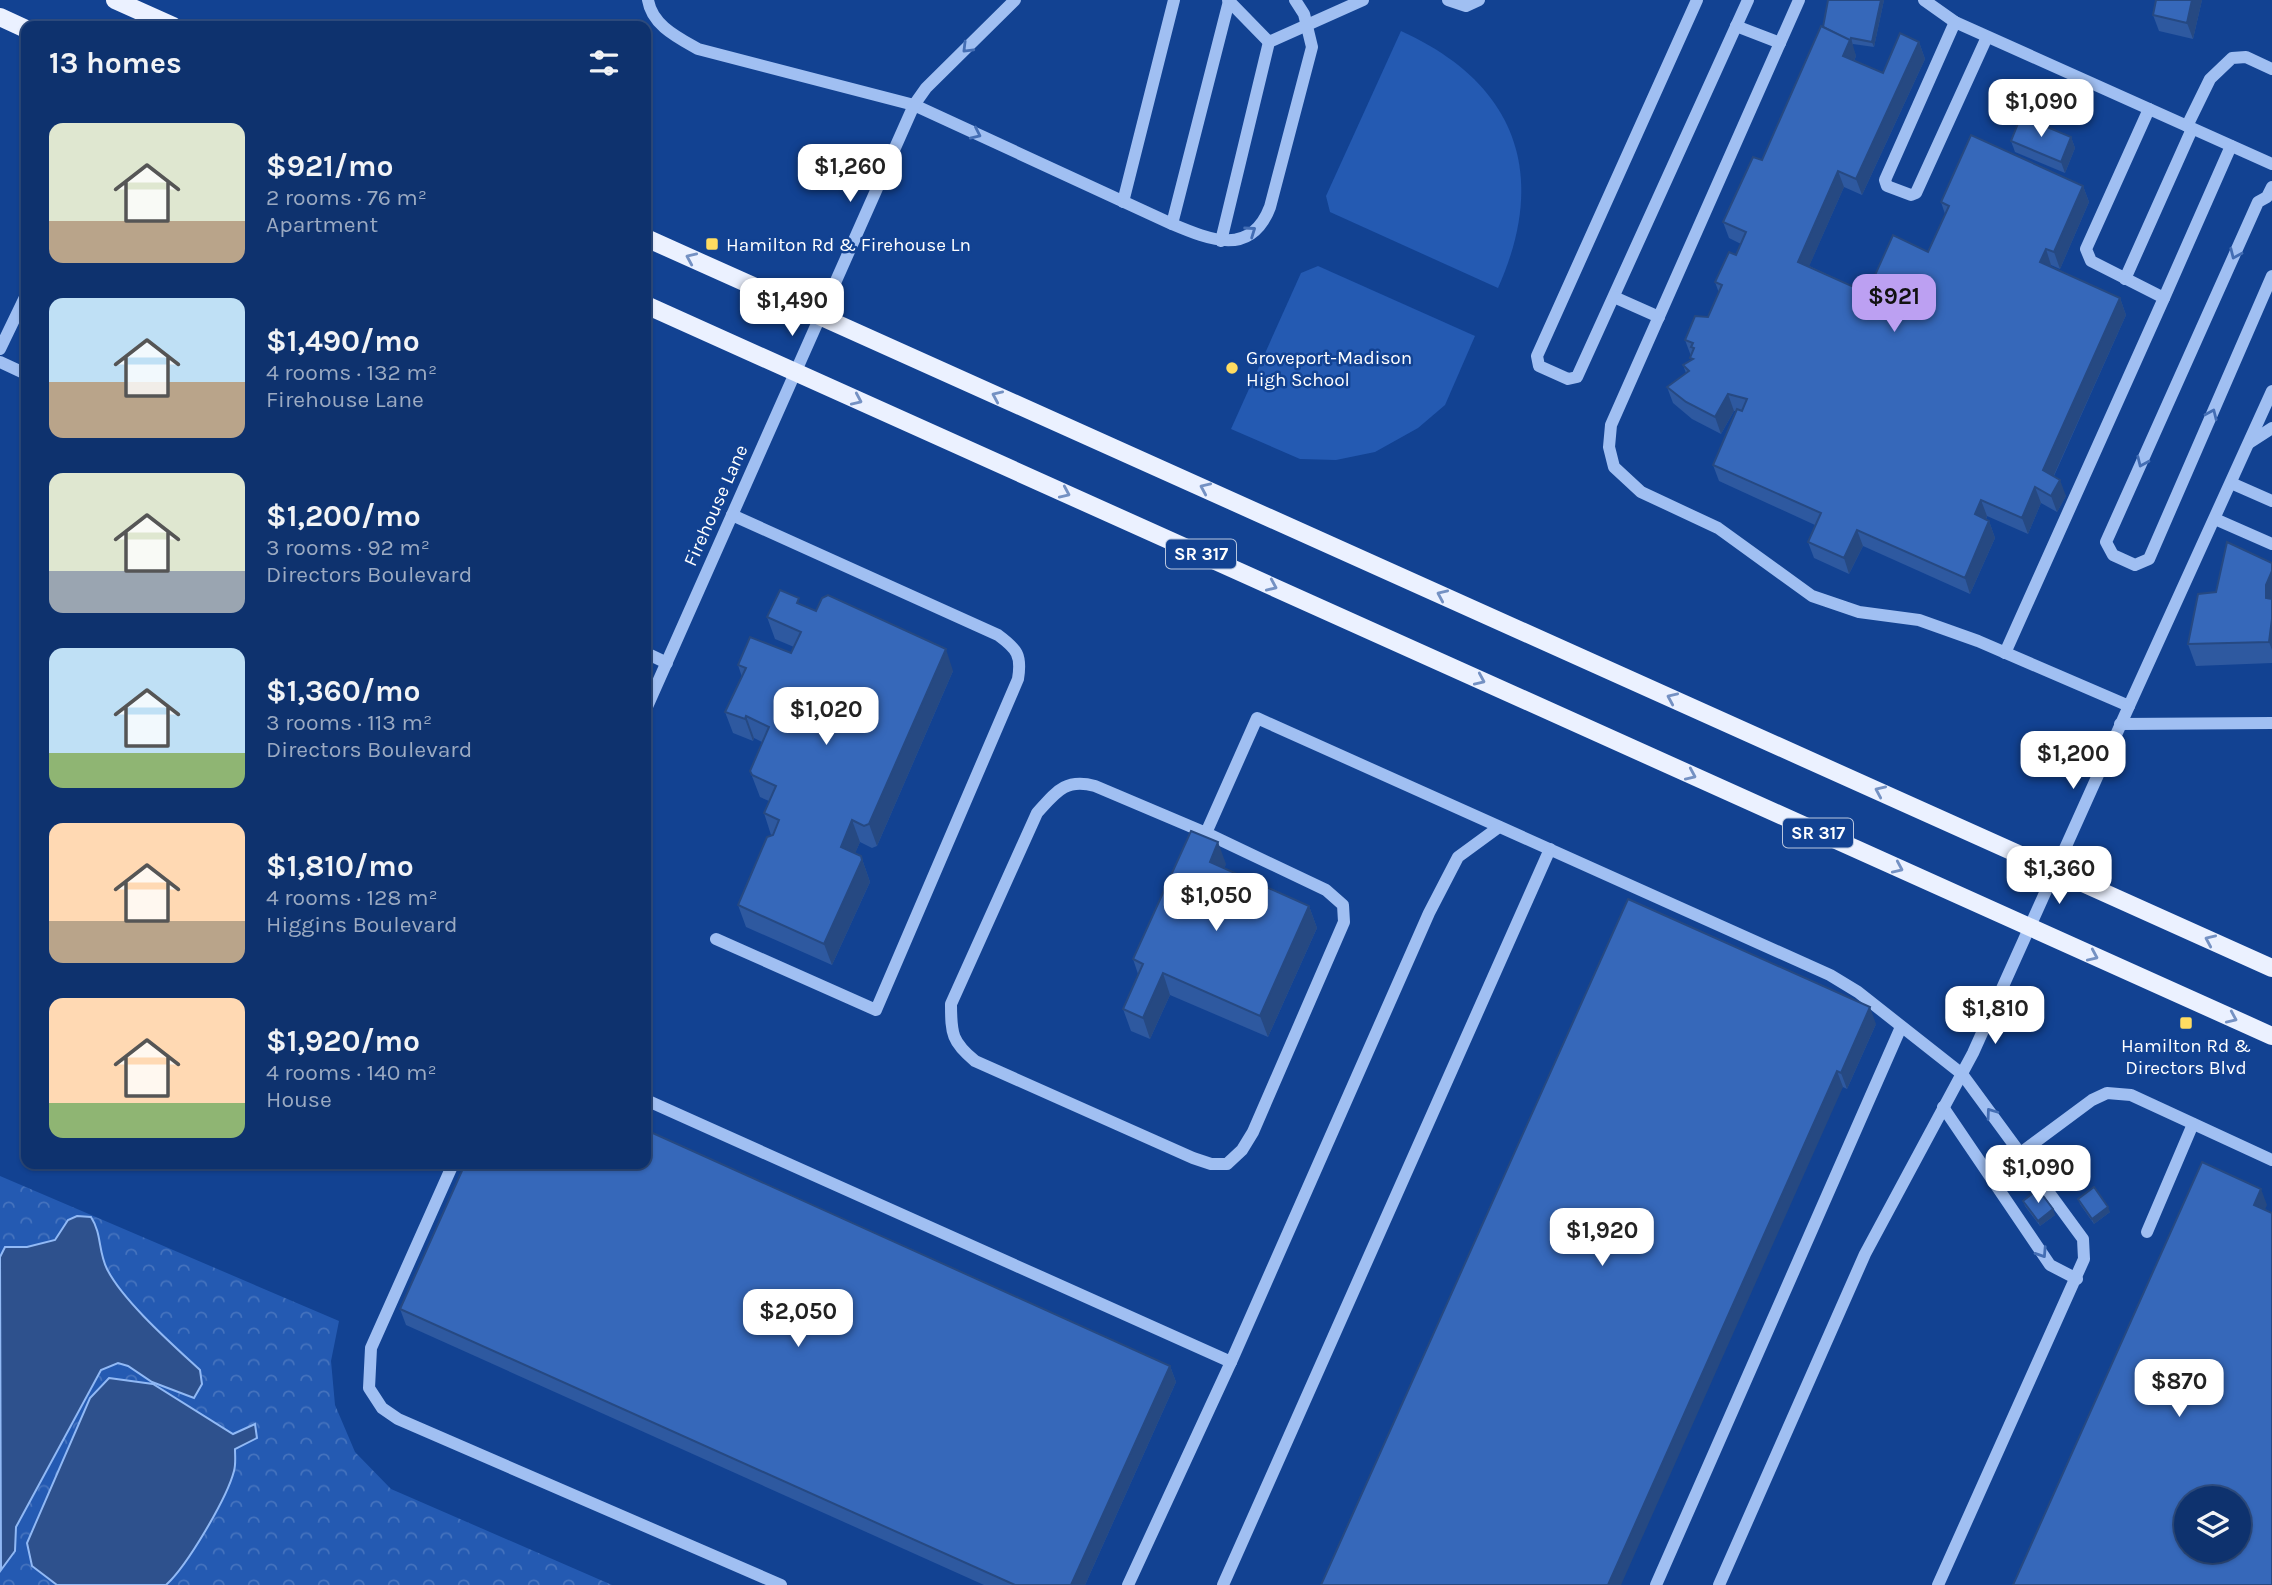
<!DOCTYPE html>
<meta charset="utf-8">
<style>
body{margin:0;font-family:Karla,sans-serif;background:#173a73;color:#f1f3f6;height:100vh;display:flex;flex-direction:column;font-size:26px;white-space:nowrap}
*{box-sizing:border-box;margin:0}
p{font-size:23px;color:#9baac2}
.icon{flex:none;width:38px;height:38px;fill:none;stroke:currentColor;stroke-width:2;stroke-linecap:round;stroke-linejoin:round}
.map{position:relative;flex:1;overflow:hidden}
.details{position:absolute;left:21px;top:21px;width:630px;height:1148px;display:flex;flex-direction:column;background:#0e326e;border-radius:14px;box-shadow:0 2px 5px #0004,0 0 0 2px #2e4d81}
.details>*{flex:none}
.fabs{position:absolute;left:2174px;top:1486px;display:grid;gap:14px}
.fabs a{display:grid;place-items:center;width:77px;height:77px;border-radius:50%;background:#0e326e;box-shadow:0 2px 5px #0004,0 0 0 2px #2e4d81;font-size:35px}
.price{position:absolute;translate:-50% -60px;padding:0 16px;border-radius:14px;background:#fff;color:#222;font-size:23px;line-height:46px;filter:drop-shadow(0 2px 4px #0008)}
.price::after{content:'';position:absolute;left:50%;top:42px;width:21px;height:16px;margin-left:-10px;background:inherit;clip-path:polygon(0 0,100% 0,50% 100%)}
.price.active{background:#bca0f2;color:#111}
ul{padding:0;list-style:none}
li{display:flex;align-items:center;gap:21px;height:175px;padding:0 28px}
li span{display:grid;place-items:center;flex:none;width:196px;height:140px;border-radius:14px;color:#555}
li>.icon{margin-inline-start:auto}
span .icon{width:84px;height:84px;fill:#fffc;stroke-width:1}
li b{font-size:30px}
h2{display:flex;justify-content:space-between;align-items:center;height:84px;padding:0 28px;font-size:30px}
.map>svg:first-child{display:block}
.forest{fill:url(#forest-crowns)}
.pitch{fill:#245ab2}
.water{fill:#2e518d;stroke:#91b9f5;stroke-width:2}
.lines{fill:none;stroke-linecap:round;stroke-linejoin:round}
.minor{stroke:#a0bff2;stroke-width:12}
.major{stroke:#ebf1ff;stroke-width:18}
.wall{fill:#2e59a0}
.shaded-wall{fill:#264982}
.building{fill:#3668ba;stroke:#264982;stroke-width:2;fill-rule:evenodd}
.oneway{stroke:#446eb4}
.oneway2{stroke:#7491c3}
.poi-dot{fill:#ffdc61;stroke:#124292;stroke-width:2.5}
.labels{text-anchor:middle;stroke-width:5;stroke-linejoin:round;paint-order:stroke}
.shield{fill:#124292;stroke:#b8c6de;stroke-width:2}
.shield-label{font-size:18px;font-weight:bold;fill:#fff}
.poi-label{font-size:19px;fill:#fff;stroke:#124292;text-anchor:start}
.street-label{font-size:19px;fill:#fff;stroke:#124292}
</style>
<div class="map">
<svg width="2272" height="1585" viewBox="0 0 2272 1585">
<defs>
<pattern id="forest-crowns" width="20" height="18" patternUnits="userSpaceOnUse" patternTransform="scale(1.75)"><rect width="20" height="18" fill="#245ab2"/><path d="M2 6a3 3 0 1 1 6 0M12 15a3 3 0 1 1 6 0" fill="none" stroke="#4573be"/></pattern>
</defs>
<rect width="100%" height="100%" fill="#124292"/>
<polygon class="forest" points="0,1176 339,1321 331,1361 335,1405 355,1452 391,1489 612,1585 0,1585"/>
<g class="pitch">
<path d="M 1401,31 C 1516,83 1549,174 1498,288 L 1330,212 L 1326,196 Z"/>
<polygon points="1318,266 1475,336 1445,405 1418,428 1375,452 1336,460 1300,459 1231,429 1301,273"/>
</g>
<g class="water">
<path d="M 77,1216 L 91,1217 C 102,1234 98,1251 107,1269 C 123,1301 173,1345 200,1370 L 202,1384 L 194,1398 L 152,1382 L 128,1366 L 118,1363 L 101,1370 L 16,1527 L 15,1551 L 1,1570 L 0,1257 L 5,1247 L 27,1247 L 55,1240 L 68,1220 Z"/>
<path d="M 109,1378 L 153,1384 L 233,1434 L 255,1424 L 257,1438 L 235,1449 C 235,1456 236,1464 234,1471 C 227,1498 187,1566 166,1585 L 57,1585 L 32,1566 L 27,1543 L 90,1398 Z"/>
</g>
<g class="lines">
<g class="minor">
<path d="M 648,0 C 652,25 677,37 698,49 L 914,105 L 1172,224 C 1210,240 1251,257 1270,207 L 1312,47 L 1304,14 L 1295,0"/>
<polyline points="1228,0 1269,42"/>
<polyline points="1448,0 1466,6 1479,0"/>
<polyline points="1697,0 1537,356 1539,366 1568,379 1577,377 1748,0"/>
<polyline points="1799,0 1611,425 1609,447 1614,467 1641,492 1718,528 1812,596 1859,612 1919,620 1978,641 2129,706 2272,391"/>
<polyline points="1924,0 1955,22 2272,164"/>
<polyline points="1955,22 1885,180 1887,186 1911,195 1916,193 1987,37"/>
<polyline points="1736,26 1780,43"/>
<polyline points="2187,126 2210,79 2232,58 2246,57 2272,69"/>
<polyline points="2272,187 2267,197 2258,202 2106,542 2113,555 2135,565 2149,559 2272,276"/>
<polyline points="1123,202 1174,0"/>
<polyline points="1172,224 1229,1"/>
<polyline points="1221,241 1269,42 1363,0"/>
<polyline points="2125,279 2192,129"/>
<polyline points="1614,297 1659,317"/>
<polyline points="2164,298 2231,146"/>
<polyline points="0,349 26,295"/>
<polyline points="0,362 26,374"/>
<polyline points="2249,443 2272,428"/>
<polyline points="2231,483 2272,501"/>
<polyline points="2215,519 2272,544"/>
<polyline points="646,653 667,663"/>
<polyline points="2005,653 2164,298 2091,261 2086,249 2149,109"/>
<polyline points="646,709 914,105 926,88 1015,0"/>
<polyline points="2120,724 2272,723"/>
<path d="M 1206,833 L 1095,786 C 1065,778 1056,792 1037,813 L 951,1004 C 951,1034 952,1042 975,1061 L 1193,1158 L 1211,1164 L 1227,1164 L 1242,1150 L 1253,1132 L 1344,922 L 1343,905 L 1326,890 L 1206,833 L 1257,718 L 1830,975 L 1858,992 L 1962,1074 L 2083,1239 L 2084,1259 L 1938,1585"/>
<path d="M 716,939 L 876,1010 L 1018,679 C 1022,655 1017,649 998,635 L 732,515"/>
<polyline points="646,1100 1231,1362 1429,913 1458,857 1499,827"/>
<polyline points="1943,1107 2050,1265 2077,1279"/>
<polyline points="453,1164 371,1348 369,1388 382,1408 398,1419 781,1585"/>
<polyline points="1991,1175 2092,1100 2107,1093 2131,1095 2272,1160"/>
<polyline points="2147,1232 2193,1124"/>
<polyline points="1128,1585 1231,1362"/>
<polyline points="1223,1585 1550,849"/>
<polyline points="1656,1585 1901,1027"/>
<polyline points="1719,1585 1865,1254 1973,1053 2129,706"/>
</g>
<g class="major">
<polyline points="115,0 173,26"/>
<polyline points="0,17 26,29"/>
<polyline points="646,238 2272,968"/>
<polyline points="646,305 2272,1036"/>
</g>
</g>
<g class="wall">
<polygon points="1828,0 1884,0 1874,47 1853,44 1852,46 1856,56 1854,61 1883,73 1919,42 1925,59 1862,195 1844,187 1809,266 1867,293 1928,252 1945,214 1941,202 2083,186 2089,202 2060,269 2051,265 2051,267 2120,298 2126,315 2054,476 2066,496 2057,512 2041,503 2028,534 1987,516 1986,520 1989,521 1995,538 1970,594 1863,546 1849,574 1814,558 1808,542 1815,525 1719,481 1713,465 1736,411 1734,411 1721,434 1692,419 1673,403 1667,387 1686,373 1683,365 1691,360 1691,356 1685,340 1708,317 1719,293 1715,282 1736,255 1741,244 1729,238 1723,222 1762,160 1823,27"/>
<polygon points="2202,0 2193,39 2159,31 2153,15"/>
<polygon points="2071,137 2075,148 2065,173 2015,152 2011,141"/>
<polygon points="2272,563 2272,663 2196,666 2188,644 2216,592"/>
<polygon points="802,605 953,671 877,846 872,848 860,842 855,853 861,856 870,882 832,965 746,927 738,905 773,835 771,835 764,813 769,801 760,797 750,771 762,742 754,738 753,741 733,733 725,712 742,677 738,665 791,653 794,647 775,639 767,617"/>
<polygon points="1226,864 1224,868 1309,906 1317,928 1268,1037 1170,995 1150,1039 1131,1031 1123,1009 1138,974 1133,959"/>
<polygon points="1876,1024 1847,1089 1843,1087 1321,1585"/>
<polygon points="2078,1199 2110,1212 2094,1224 2080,1204"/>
<polygon points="2023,1201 2055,1215 2040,1226 2025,1206"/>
<polygon points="400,1309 1170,1366 1176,1382 1085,1585 984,1585 406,1325"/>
</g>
<g class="shaded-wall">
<polygon points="1881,0 1884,0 1874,47 1872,42"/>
<polygon points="2192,0 2202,0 2193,39 2187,23"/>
<polygon points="1851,38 1856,56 1849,73 1843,56"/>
<polygon points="1919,42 1925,59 1862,195 1856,179"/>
<polygon points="2071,137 2075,148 2065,173 2061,162"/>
<polygon points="1838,171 1844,187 1804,278 1798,262"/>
<polygon points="2083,186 2089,202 2060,269 2054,252"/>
<polygon points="2046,249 2051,265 2046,278 2040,262"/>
<polygon points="2120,298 2126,315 2049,486 2043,470"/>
<polygon points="1728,394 1734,411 1721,434 1715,417"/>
<polygon points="2060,480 2066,496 2057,512 2051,496"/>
<polygon points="2035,487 2041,503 2028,534 2022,518"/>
<polygon points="1981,500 1987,516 1981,531 1975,514"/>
<polygon points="1989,521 1995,538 1970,594 1965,578"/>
<polygon points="1857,530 1863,546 1849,574 1844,558"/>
<polygon points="2272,571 2272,613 2266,598 2266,585"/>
<polygon points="2272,619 2272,650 2269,642"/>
<polygon points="946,649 953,671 877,846 869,824"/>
<polygon points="746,716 754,738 753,741 745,719"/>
<polygon points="852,820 860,842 849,868 841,847"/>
<polygon points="1218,842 1226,864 1218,883 1210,862"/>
<polygon points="861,856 870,882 832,965 824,944"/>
<polygon points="1309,906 1317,928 1268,1037 1260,1016"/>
<polygon points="1163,973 1170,995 1150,1039 1143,1018"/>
<polygon points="1870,1007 1876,1024 1847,1089 1841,1073"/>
<polygon points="1837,1071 1843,1087 1621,1585 1608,1585"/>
<polygon points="2261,1189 2267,1205 2260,1221 2254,1205"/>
<polygon points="2108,1207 2110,1212 2094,1224 2092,1219"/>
<polygon points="2053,1209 2055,1215 2040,1226 2038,1221"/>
<polygon points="1170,1366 1176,1382 1085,1585 1071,1585"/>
</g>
<g class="building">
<polygon points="1828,0 1881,0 1872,42 1851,38 1850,41 1823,27"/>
<polygon points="2156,0 2192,0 2187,23 2153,15"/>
<polygon points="1821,26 1850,40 1843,56 1883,73 1900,33 1919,42 1856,179 1838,171 1798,262 1867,293 1893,235 1928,252 1949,206 1941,202 1971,135 2083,186 2054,252 2046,249 2040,262 2120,298 2043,470 2060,480 2051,496 2035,487 2022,518 1981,500 1975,514 1989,521 1965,578 1857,530 1844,558 1808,542 1821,513 1713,465 1737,409 1742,411 1747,399 1728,394 1715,417 1686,402 1667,387 1689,371 1683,365 1693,359 1690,358 1694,348 1691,347 1693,343 1685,340 1695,316 1708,317 1722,285 1715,282 1729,252 1736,255 1746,232 1723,222 1753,157 1762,160"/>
<polygon points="2021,116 2071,137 2061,162 2011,141"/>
<polygon points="2227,542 2272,563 2272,571 2266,585 2266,598 2272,599 2272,619 2269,642 2188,644 2198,594 2216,592"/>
<polygon points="780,590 799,598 797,603 816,611 822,598 828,595 946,649 869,824 864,826 852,820 841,847 861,856 862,860 824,944 738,905 767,837 773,835 779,820 764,813 776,786 752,775 750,771 769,727 746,716 745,719 725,712 746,668 738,665 750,637 791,653 801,632 767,617"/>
<polygon points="1191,831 1218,842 1210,862 1309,906 1260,1016 1163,973 1143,1018 1123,1009 1143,964 1133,959"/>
<polygon points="1628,899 1870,1007 1841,1073 1837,1071 1608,1585 1321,1585"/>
<polygon points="646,1130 1170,1366 1071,1585 1015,1585 400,1309 465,1164 646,1164"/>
<path d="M 2202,1162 L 2261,1189 L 2254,1205 L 2272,1213 L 2272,1585 L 2013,1585 ZM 2186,1498 L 2238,1498 L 2238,1550 L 2186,1550 Z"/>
<polygon points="2094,1187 2108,1207 2092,1219 2078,1199"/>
<polygon points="2038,1189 2053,1209 2038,1221 2023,1201"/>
</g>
<defs><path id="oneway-chevron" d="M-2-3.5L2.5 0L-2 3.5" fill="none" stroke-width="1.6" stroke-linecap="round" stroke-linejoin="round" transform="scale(1.75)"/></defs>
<g class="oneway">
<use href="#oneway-chevron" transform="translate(967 48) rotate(135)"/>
<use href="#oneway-chevron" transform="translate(976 134) rotate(25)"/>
<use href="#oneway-chevron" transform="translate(1251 231) rotate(-35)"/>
<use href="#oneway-chevron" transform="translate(2235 254) rotate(114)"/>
<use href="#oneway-chevron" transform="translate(2212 414) rotate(-66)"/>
<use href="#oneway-chevron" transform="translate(2142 462) rotate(114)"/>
<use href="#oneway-chevron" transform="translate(1991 1113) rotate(-126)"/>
<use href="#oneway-chevron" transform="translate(2042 1253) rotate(57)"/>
</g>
<g class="oneway2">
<use href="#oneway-chevron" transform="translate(691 258) rotate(-156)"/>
<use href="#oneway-chevron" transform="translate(997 396) rotate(-156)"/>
<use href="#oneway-chevron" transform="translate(857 400) rotate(24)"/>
<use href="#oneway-chevron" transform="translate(1205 488) rotate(-156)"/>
<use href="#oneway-chevron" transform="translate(1065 493) rotate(24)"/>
<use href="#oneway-chevron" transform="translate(1272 586) rotate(24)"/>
<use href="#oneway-chevron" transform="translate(1442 595) rotate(-156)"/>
<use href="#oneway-chevron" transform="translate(1480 680) rotate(24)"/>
<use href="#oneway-chevron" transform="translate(1672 698) rotate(-156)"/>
<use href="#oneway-chevron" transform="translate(1691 775) rotate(24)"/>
<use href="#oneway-chevron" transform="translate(1880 791) rotate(-156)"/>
<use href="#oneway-chevron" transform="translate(1898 868) rotate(24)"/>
<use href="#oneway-chevron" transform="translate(2210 940) rotate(-156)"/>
<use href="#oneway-chevron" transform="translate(2093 956) rotate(24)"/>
<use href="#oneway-chevron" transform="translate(2232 1018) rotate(24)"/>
</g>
<g class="poi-dot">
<rect x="705" y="237" width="14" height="14" rx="3.5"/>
<circle cx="1232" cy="368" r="7"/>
<rect x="2179" y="1016" width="14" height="14" rx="3.5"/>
</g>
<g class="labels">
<g class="shield">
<rect x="1166" y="539.5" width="70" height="29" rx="5"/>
<rect x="1783" y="818.5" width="70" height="29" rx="5"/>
</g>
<g class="shield-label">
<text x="1201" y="560">SR 317</text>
<text x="1818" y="839">SR 317</text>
</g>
<g class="poi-label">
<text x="726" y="251">Hamilton Rd &amp; Firehouse Ln</text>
<text x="1246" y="364">Groveport-Madison<tspan x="1246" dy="22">High School</tspan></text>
<text x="2186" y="1052" text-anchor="middle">Hamilton Rd &amp;<tspan x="2186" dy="22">Directors Blvd</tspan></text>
</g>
<g class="street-label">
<text transform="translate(715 505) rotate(-66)" y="7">Firehouse Lane</text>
</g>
</g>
</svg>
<div class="fabs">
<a><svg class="icon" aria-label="layers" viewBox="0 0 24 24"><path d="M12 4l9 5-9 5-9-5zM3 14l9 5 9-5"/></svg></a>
</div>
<b class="price" style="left:2041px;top:139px">$1,090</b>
<b class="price" style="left:850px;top:204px">$1,260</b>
<b class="price active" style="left:1894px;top:334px">$921</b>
<b class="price" style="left:792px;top:338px">$1,490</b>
<b class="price" style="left:826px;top:747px">$1,020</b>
<b class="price" style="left:2073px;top:791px">$1,200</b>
<b class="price" style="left:2059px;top:906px">$1,360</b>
<b class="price" style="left:1216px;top:933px">$1,050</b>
<b class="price" style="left:1995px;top:1046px">$1,810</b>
<b class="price" style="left:2038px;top:1205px">$1,090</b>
<b class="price" style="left:1602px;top:1268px">$1,920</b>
<b class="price" style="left:798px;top:1349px">$2,050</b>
<b class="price" style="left:2179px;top:1419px">$870</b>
<section class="details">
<h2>13 homes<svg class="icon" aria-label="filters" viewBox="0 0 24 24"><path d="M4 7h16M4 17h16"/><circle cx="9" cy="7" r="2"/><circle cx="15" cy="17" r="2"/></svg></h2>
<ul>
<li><span style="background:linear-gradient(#dfe7d0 70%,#b9a48a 0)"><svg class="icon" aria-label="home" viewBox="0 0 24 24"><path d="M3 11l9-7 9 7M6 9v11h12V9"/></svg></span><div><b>$921/mo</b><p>2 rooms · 76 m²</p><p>Apartment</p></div></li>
<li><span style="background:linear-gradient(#bfe0f5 60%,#b9a48a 0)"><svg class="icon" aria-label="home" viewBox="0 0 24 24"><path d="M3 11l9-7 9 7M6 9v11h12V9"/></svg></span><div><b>$1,490/mo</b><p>4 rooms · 132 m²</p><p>Firehouse Lane</p></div></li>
<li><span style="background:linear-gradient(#dfe7d0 70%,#9aa5b1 0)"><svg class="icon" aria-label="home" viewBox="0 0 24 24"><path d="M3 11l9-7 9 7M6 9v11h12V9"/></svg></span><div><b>$1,200/mo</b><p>3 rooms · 92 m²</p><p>Directors Boulevard</p></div></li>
<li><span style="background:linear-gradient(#bfe0f5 75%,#8fb573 0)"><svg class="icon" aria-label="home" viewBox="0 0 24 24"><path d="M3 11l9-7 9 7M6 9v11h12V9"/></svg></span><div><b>$1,360/mo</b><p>3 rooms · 113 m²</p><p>Directors Boulevard</p></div></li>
<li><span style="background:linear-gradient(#ffd9b3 70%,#b9a48a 0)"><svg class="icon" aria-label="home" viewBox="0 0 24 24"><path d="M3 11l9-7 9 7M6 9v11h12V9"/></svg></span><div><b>$1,810/mo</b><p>4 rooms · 128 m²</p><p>Higgins Boulevard</p></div></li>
<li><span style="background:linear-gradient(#ffd9b3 75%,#8fb573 0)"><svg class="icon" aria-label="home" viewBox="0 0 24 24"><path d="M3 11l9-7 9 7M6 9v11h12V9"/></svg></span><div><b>$1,920/mo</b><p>4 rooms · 140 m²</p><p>House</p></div></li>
</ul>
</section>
</div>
